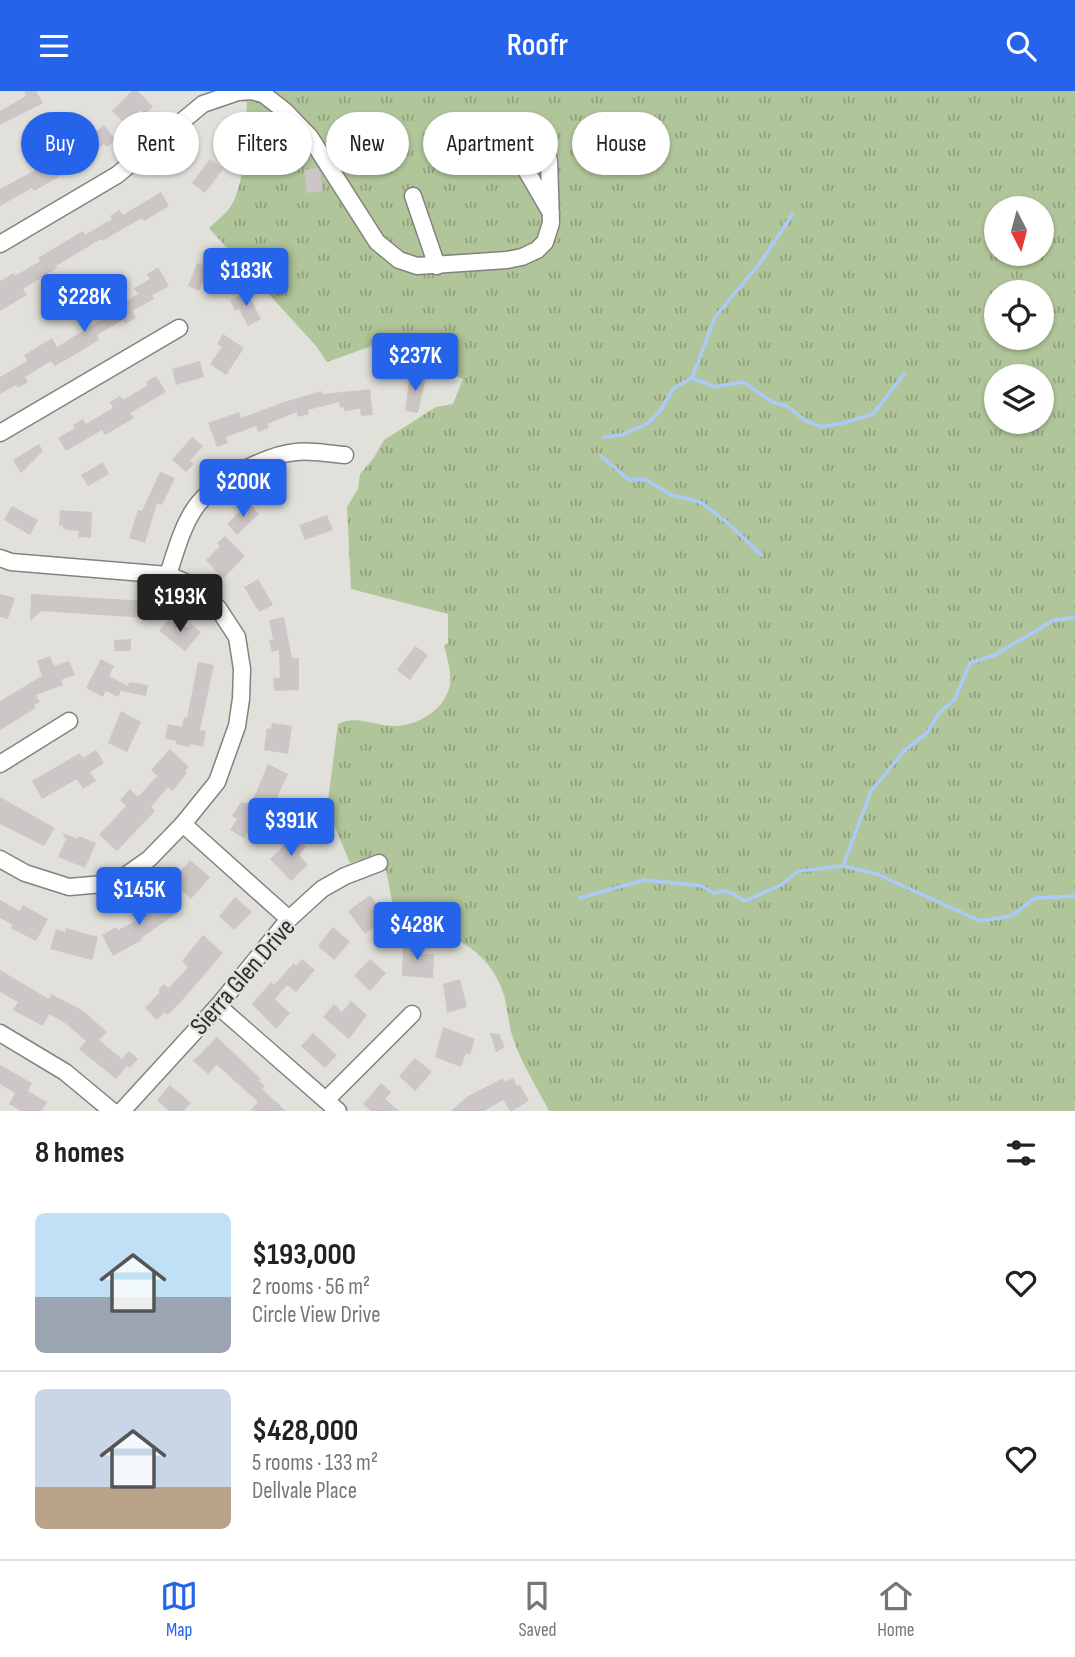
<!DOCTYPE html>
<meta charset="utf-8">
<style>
body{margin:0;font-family:"Sofia Sans Condensed",sans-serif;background:#f6f6f6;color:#222;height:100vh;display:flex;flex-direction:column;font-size:26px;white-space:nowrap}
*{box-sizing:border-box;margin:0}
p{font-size:23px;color:#767676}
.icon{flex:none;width:38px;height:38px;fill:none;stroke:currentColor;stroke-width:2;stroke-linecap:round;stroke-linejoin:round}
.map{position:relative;height:1020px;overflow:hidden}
.side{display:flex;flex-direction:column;background:#fff;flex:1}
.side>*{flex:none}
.hud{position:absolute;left:21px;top:21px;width:700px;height:63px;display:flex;gap:14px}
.needle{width:46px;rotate:174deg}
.buttons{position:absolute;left:984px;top:105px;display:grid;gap:14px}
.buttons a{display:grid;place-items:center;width:70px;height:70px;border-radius:50%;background:#fff;box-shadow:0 2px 5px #0004;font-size:35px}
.price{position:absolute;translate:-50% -60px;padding:0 16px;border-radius:7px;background:#2563eb;color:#fff;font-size:23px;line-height:46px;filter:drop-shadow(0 2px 4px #0008)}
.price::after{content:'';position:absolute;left:50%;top:42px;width:21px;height:16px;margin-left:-10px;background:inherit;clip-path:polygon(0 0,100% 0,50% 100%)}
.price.on{background:#222;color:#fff}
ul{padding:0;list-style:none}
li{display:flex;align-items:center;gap:21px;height:175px;padding:0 35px}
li+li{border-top:2px solid #e0e0e0}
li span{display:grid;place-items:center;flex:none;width:196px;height:140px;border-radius:10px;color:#555}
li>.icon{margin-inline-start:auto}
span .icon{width:84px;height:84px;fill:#fffc;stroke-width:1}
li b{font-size:30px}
h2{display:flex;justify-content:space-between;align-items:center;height:84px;padding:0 35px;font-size:30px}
.chip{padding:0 24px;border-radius:32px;background:#fff;box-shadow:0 2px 5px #0004;font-size:24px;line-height:63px}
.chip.on{background:#2563eb;color:#fff}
header{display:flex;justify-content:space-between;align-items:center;height:91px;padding:0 35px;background:#2563eb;color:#fff;font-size:32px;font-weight:600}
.menu{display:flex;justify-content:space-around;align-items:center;height:98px;border-top:2px solid #e0e0e0;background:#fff;font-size:19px;color:#767676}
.menu a{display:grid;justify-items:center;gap:4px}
.menu .on{color:#2563eb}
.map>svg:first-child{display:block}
.grass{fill:url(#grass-tufts);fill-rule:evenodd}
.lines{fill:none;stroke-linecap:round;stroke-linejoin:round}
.stream{stroke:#accaf9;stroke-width:3.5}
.building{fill:#cdc6c6}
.minor-casing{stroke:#84827d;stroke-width:19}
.minor{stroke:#fff;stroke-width:16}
.labels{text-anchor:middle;stroke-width:5;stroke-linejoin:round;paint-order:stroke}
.street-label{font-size:26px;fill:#2f2e2c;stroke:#e2e0da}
</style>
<header><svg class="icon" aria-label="menu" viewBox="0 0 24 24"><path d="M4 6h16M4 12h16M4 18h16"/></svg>Roofr<svg class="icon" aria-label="search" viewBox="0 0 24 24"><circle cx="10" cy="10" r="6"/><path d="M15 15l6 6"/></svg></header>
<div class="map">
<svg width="1075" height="1020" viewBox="0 0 1075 1020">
<defs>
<pattern id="grass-tufts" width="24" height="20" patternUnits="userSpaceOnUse" patternTransform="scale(1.75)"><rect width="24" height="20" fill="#b0c599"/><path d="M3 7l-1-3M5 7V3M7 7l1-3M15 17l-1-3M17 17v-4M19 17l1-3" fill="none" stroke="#90a07d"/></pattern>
</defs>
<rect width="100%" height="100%" fill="#e2e0da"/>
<path class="grass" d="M 238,0 L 1075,0 L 1075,1020 L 549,1020 C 537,996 521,972 513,947 C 508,933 508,918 504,904 C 489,856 444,834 398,842 L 383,763 L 350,772 L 327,717 L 338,633 C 356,624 372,634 392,635 C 416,636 446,619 450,593 C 452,581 447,567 444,555 L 448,552 L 448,523 L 351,498 L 347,416 L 358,398 L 360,383 L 373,368 L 384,349 L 436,316 L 453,313 L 463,288 L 380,252 L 327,271 L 316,255 L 209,137 C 215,131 223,125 229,118 C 247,93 245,41 247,11 L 241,10 ZM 996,117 L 1041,117 L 1041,163 L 996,163 ZM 996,201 L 1041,201 L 1041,247 L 996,247 ZM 996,285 L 1041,285 L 1041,331 L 996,331 Z"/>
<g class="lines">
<g class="stream">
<polyline points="692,287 715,296 743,291 772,311 787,315 806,330 822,336 843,332 873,323 904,283"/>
<polyline points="604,346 621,344 647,333 660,320 674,297 692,287 715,226 760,172 792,124"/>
<polyline points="601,365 629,389 645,388 671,404 700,411 728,432 761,464"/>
<polyline points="843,775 877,783 980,830 1011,825 1035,807 1075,805"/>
<polyline points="580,807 644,789 702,795 713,802 725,800 733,803 745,810 781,794 798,780 843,775 871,700 905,659 928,641 939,622 955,608 970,572 995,564 1052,530 1075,526"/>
</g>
</g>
<g class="building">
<polygon points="24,0 36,0 43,12 0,34 0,20 26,5"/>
<polygon points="132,0 138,0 153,16 144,24 140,19 128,31 126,28 123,31 112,20"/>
<polygon points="104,34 116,49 107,56 104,53 77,75 43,95 34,100 32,97 0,115 0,98 58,67 55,60 63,55 67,62 75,57"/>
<polygon points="210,68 223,78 205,102 192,92"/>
<polygon points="318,77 320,82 323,100 307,102 304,79"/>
<polygon points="161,101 169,115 144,130 142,127 102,150 101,148 56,175 57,177 23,198 27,204 0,220 0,190 14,182 15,185 40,170 38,167 83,140 85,144 112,128 110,125 119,119 123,124"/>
<polygon points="197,172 227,183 222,197 203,190 199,200 188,195"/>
<polygon points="158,176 169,195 152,204 154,208 132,220 136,227 125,233 123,229 97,244 99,249 74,264 55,275 51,270 25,286 28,291 18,297 16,294 0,303 0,286 27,270 24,264 52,247 57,256 101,229 99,226 138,203 134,197 150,188 147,183"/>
<polygon points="247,201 261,228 248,235 239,218 235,220 230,209"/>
<polygon points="223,243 244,257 226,284 210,273 222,256 217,253"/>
<polygon points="200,270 204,286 176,294 172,278"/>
<polygon points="410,282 426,285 418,322 405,320"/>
<polygon points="156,285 166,301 130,322 134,327 105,344 102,339 66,360 58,347 75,337 73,334 83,328 86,333 113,317 110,311 120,305 123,309 148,294 146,291"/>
<polygon points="370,298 373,324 361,325 360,318 344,320 344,316 340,317 339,311 308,319 309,323 298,326 297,321 267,333 269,337 258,341 256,335 226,346 228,352 217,356 208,332 239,321 241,327 284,311 322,300 323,303"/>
<polygon points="192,346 203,355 190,370 194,373 186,381 172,369"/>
<polygon points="39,353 43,360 21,382 13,369"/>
<polygon points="103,371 109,383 88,395 81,384"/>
<polygon points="160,381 175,387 162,414 157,412 145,452 129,447 138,419 142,420"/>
<polygon points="249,412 259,423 237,444 227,433"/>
<polygon points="12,415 38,429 30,444 4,429"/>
<polygon points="60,419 92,421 91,447 78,446 79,440 63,438 63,435 59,434"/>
<polygon points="327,424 333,439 305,449 299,434"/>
<polygon points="225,445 245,465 223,488 206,469 220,455 217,452"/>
<polygon points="258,488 273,514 259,521 244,496"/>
<polygon points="0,503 15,507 8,528 0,526"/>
<polygon points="31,503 147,510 145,527 41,520 30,530"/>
<polygon points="284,526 292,567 299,567 299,599 274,600 273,587 280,587 279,559 272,561 269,549 273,549 269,529"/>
<polygon points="169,528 172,531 175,528 188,537 191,533 201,541 185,560 159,540"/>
<polygon points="131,548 131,560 114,560 114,549"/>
<polygon points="415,555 428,564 410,589 397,579"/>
<polygon points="50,565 54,575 69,570 75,584 61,589 63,594 36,604 40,611 34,614 36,617 0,639 0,610 42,585 37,570"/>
<polygon points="101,568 114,575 109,585 128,595 129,591 148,594 146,605 121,600 118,606 106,600 103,606 86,597"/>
<polygon points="198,571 214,574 200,639 206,640 203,656 190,653 190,656 175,653 177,650 165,648 168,633 182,636 184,626 187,627"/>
<polygon points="121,620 141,631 127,661 108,652"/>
<polygon points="272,632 292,635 288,663 264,659 267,637 271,638"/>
<polygon points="170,658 189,676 185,680 187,682 172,700 168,696 151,716 155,720 117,760 99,744 126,715 120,709 130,698 138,706 157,685 151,679"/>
<polygon points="96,659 104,672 90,681 96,690 83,698 77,688 42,708 32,690 80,662 83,667"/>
<polygon points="268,673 288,683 262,739 253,734 244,747 230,739 237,728 232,725 241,711 251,713"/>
<polygon points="0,706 55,737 44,755 0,733"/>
<polygon points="62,742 78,748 79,745 96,752 85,777 58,766 66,748"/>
<polygon points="295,744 306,756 299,764 308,774 291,790 270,768"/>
<polygon points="190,769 210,786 191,808 172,790"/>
<polygon points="370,804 386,827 365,843 348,820"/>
<polygon points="165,805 177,822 141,847 142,849 113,865 102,844 116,836 118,839 144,825 142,821"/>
<polygon points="235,806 252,821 234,839 219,825"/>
<polygon points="0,809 20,820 23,814 48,828 36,850 11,837 13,834 0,827"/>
<polygon points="333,836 350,851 334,869 318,855"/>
<polygon points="66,837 98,846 92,869 50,858 56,838 65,841"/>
<polygon points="203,844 223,862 179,913 167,924 165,921 157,929 145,917 160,901 158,899 164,893 169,897 188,876 182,870"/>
<polygon points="403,851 420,851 420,863 434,863 433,887 402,885"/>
<polygon points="302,868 315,879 296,901 287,894 275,908 290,922 276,938 252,913 271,891 274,894 294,872 296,875"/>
<polygon points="370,868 386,882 370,900 354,885"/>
<polygon points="0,879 49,908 51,903 82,919 107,941 99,949 122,968 129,960 138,968 130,977 127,975 116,988 79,958 86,950 65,932 49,923 43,935 13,919 18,911 0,901"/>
<polygon points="460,888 467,916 447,922 443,893"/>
<polygon points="351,910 367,924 349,948 323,926 334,913 342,921"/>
<polygon points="443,936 475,948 470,964 466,962 461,976 435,966"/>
<polygon points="313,942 337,964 325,977 301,955"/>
<polygon points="490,942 499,943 505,956 496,961"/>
<polygon points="217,946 261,988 259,990 265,995 262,998 286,1020 250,1020 258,1011 217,974 208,983 193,970"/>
<polygon points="415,967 432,981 415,1000 399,985"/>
<polygon points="0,974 32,992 28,1000 47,1011 42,1020 21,1020 9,1013 15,1002 0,993"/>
<polygon points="503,987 505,991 513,987 517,995 520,994 529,1010 512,1020 510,1020 503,1009 484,1020 451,1020 468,1005"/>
<polygon points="381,992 391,1001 385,1008 399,1020 371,1020 363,1013"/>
<polygon points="170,994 191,1012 183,1020 169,1020 157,1009"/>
</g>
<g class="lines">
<defs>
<g id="minor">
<polyline points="413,105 437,175"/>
<polyline points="0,153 117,84 203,13 238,1 251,0 263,3 285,20 310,46 377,151 399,169 417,175 507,169 522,166 537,159 545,151 551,132 549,69 543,63 535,63 526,71 526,79 551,122"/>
<polyline points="0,342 179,237"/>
<polyline points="0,467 11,471 168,484 192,494 218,517 237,546 242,578 241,608 237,635 217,691 183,733 149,768 115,792 69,796 25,782 0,768"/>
<path d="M 168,484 C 186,427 192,403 249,376 C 262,370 281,362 296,361 C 311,359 329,363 345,364"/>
<polyline points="0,673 69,630"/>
<polyline points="183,733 289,828"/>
<polyline points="218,915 338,1020"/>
<polyline points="0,942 65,981 112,1020"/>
<polyline points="326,1009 412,923"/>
<polyline points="122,1020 218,915 289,828 322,798 345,785 379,772"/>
</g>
</defs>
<use href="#minor" class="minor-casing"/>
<use href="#minor" class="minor"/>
</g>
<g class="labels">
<g class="street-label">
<text transform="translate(242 885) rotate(-49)" y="9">Sierra Glen Drive</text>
</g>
</g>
</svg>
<div class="buttons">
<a><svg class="needle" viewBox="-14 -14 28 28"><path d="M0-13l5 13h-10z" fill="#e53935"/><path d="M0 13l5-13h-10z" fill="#767676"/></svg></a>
<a><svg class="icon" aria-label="locate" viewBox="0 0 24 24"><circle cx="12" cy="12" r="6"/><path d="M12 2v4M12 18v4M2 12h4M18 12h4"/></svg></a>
<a><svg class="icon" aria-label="layers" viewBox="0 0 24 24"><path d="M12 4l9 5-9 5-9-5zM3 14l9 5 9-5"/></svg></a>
</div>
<b class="price" style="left:246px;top:217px">$183K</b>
<b class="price" style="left:84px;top:243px">$228K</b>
<b class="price" style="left:415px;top:302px">$237K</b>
<b class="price" style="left:243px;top:428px">$200K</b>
<b class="price on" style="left:180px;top:543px">$193K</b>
<b class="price" style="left:291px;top:767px">$391K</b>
<b class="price" style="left:139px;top:836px">$145K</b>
<b class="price" style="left:417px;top:871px">$428K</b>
<div class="hud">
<a class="chip on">Buy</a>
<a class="chip">Rent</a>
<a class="chip">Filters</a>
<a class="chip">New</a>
<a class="chip">Apartment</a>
<a class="chip">House</a>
</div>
</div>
<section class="side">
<h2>8 homes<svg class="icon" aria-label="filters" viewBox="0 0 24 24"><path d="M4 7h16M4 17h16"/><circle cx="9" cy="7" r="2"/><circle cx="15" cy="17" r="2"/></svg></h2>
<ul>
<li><span style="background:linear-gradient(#bfe0f5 60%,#9aa5b1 0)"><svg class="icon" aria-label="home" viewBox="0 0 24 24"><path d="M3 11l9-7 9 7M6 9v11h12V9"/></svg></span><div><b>$193,000</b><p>2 rooms · 56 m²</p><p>Circle View Drive</p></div><svg class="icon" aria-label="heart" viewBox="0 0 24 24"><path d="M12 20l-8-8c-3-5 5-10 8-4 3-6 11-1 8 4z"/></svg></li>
<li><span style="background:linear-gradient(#c9d6e8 70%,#b9a48a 0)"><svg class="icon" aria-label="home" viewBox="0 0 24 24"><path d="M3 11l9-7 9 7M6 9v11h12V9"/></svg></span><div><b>$428,000</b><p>5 rooms · 133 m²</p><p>Dellvale Place</p></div><svg class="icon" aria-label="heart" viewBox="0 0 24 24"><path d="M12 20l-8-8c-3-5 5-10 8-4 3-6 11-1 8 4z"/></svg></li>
</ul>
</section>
<nav class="menu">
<a class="on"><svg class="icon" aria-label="map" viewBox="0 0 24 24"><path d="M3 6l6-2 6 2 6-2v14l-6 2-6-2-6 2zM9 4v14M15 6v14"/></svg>Map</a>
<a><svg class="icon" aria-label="saved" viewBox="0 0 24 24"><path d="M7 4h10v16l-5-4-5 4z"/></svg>Saved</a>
<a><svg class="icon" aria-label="home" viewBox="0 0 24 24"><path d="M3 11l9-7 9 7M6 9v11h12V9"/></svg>Home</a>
</nav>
